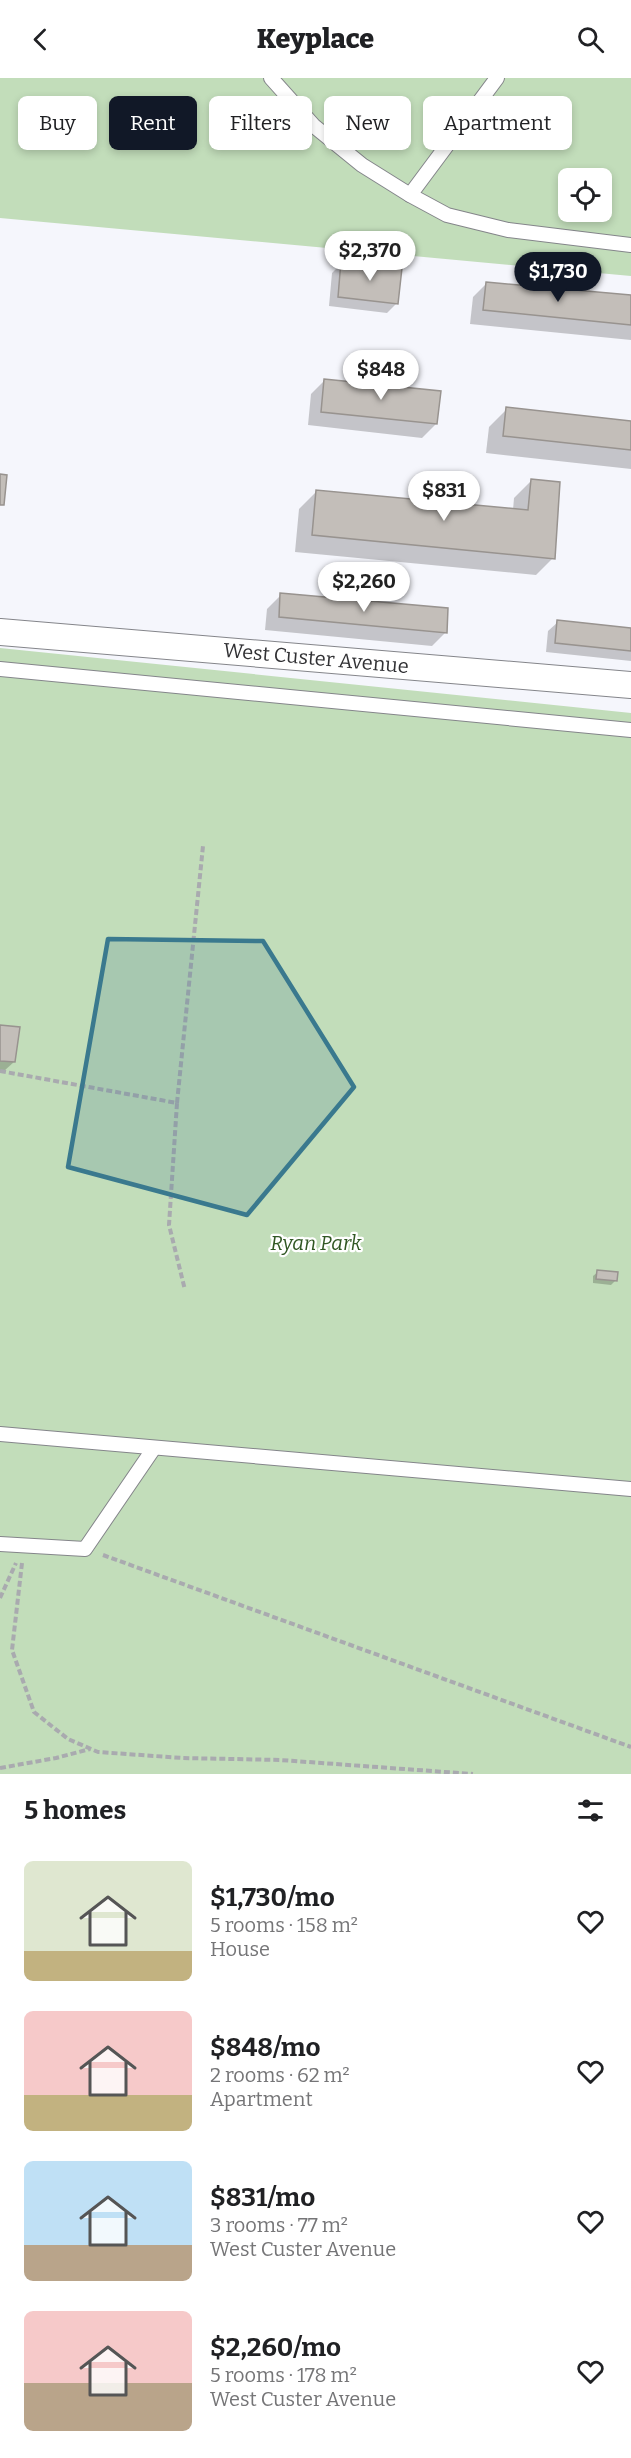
<!DOCTYPE html>
<meta charset="utf-8">
<style>
body{margin:0;font-family:Bitter,serif;background:#f6f6f6;color:#202124;height:100vh;display:flex;flex-direction:column;font-size:22px;white-space:nowrap}
*{box-sizing:border-box;margin:0}
p{font-size:20px;color:#757577}
.icon{flex:none;width:33px;height:33px;fill:none;stroke:currentColor;stroke-width:2;stroke-linecap:round;stroke-linejoin:round}
.map{position:relative;height:1696px;overflow:hidden}
.side{display:flex;flex-direction:column;background:#fff;flex:1}
.side>*{flex:none}
.top-card{position:absolute;left:18px;top:18px;width:596px;height:54px;display:flex;gap:12px}
.tools{position:absolute;left:558px;top:90px;display:grid;gap:12px}
.tools a{display:grid;place-items:center;width:54px;height:54px;border-radius:9px;background:#fff;box-shadow:0 3px 9px #0003;font-size:30px}
.price{position:absolute;translate:-50% -51px;padding:0 14px;border-radius:21px;background:#fff;color:#222;font-size:20px;line-height:39px;filter:drop-shadow(0 2px 3px #0008)}
.price::after{content:'';position:absolute;left:50%;top:36px;width:18px;height:14px;margin-left:-9px;background:inherit;clip-path:polygon(0 0,100% 0,50% 100%)}
.price.on{background:#111827;color:#fff}
ul{padding:0;list-style:none}
li{display:flex;align-items:center;gap:18px;height:150px;padding:0 24px}
li span{display:grid;place-items:center;flex:none;width:168px;height:120px;border-radius:9px;color:#555}
li>.icon{margin-inline-start:auto}
span .icon{width:72px;height:72px;fill:#fffc;stroke-width:1}
li b{font-size:26px}
h2{display:flex;justify-content:space-between;align-items:center;height:72px;padding:0 24px;font-size:26px}
.chip{padding:0 21px;border-radius:9px;background:#fff;box-shadow:0 3px 9px #0003;font-size:21px;line-height:54px}
.chip.on{background:#111827;color:#fff}
header{display:flex;justify-content:space-between;align-items:center;height:78px;padding:0 24px;background:#fff;font-size:27px;font-weight:800}
.map>svg:first-child{display:block}
.green{fill:#c2ddba;fill-rule:evenodd}
.shadow{fill:#0003}
.building{fill:#c3beb9;stroke:#98938f;stroke-width:1.5}
.lines{fill:none;stroke-linecap:round;stroke-linejoin:round}
.service-casing{stroke:#84858a;stroke-width:16}
.minor-casing{stroke:#84858a;stroke-width:28}
.path{stroke:#a9aaaf;stroke-width:4;stroke-dasharray:6 3;stroke-linecap:butt}
.service{stroke:#fff;stroke-width:14}
.minor{stroke:#fff;stroke-width:26}
.marked{fill:#3a798e;fill-opacity:0.2;stroke:#3a798e;stroke-width:4.5;stroke-linejoin:round}
.labels{text-anchor:middle;stroke-width:4.5;stroke-linejoin:round;paint-order:stroke}
.street-label{font-size:20px;fill:#313134;stroke:#fff}
.park-label{font-size:20px;font-style:italic;fill:#305723;stroke:#fff}
</style>
<header><svg class="icon" aria-label="back" viewBox="0 0 24 24"><path d="M15 5l-7 7 7 7"/></svg>Keyplace<svg class="icon" aria-label="search" viewBox="0 0 24 24"><circle cx="10" cy="10" r="6"/><path d="M15 15l6 6"/></svg></header>
<div class="map">
<svg width="631" height="1696" viewBox="0 0 631 1696">
<rect width="100%" height="100%" fill="#f5f6fc"/>
<g class="green">
<path d="M 0,0 L 631,0 L 631,198 L 0,140 ZM 568,100 L 602,100 L 602,134 L 568,134 Z"/>
<polygon points="0,570 631,635 631,1696 0,1696"/>
</g>
<g class="shadow">
<polygon points="342,185 397,225 387,235 329,228 332,195"/>
<polygon points="487,205 631,219 631,262 470,246 473,219"/>
<polygon points="325,302 436,346 422,360 308,347 311,316"/>
<polygon points="507,331 631,344 631,391 486,375 489,349"/>
<polygon points="531,403 553,480 536,497 295,474 299,431 317,413 513,432 514,420"/>
<polygon points="281,517 446,554 432,568 265,552 267,531"/>
<polygon points="558,544 631,551 631,583 546,574 548,553"/>
<polygon points="0,949 14,984 4,993 0,993"/>
<polygon points="598,1194 615,1203 611,1207 593,1205 593,1198"/>
</g>
<g class="building">
<polygon points="341,183 402,190 398,226 338,219"/>
<polygon points="486,204 631,217 631,247 483,232"/>
<polygon points="324,301 441,313 437,346 321,334"/>
<polygon points="506,329 631,343 631,372 503,358"/>
<polygon points="0,396 7,397 4,427 0,427"/>
<polygon points="531,401 560,404 555,481 312,457 316,412 528,432"/>
<polygon points="280,515 448,530 447,555 279,539"/>
<polygon points="557,542 631,550 631,573 555,565"/>
<polygon points="0,947 20,949 15,984 0,983"/>
<polygon points="597,1192 618,1194 617,1203 596,1201"/>
</g>
<g class="lines">
<defs>
<g id="service">
<polyline points="271,0 314,48 362,87 410,117 447,137 508,152 631,167"/>
<polyline points="410,117 497,0"/>
<polyline points="0,591 631,652"/>
<polyline points="0,1356 631,1411"/>
<polyline points="0,1466 85,1471 154,1370"/>
</g>
<polyline id="minor" points="0,554 631,607"/>
</defs>
<use href="#service" class="service-casing"/>
<use href="#minor" class="minor-casing"/>
<g class="path">
<polyline points="0,993 177,1025 169,1147 185,1212"/>
<polyline points="177,1025 203,768"/>
<polyline points="103,1477 631,1669"/>
<polyline points="22,1485 12,1572 34,1634 68,1661 98,1674 183,1680 280,1682 473,1696"/>
<polyline points="0,1520 16,1485"/>
<polyline points="0,1690 56,1680 90,1671"/>
</g>
<use href="#service" class="service"/>
<use href="#minor" class="minor"/>
</g>
<path class="marked" d="M 108,861 L 263,863 L 354,1009 L 247,1137 L 68,1089 Z"/>
<g class="labels">
<g class="street-label">
<text transform="translate(316 580) rotate(5)" y="7">West Custer Avenue</text>
</g>
<g class="park-label">
<text x="316" y="1172">Ryan Park</text>
</g>
</g>
</svg>
<div class="tools">
<a><svg class="icon" aria-label="locate" viewBox="0 0 24 24"><circle cx="12" cy="12" r="6"/><path d="M12 2v4M12 18v4M2 12h4M18 12h4"/></svg></a>
</div>
<b class="price" style="left:370px;top:204px">$2,370</b>
<b class="price on" style="left:558px;top:225px">$1,730</b>
<b class="price" style="left:381px;top:323px">$848</b>
<b class="price" style="left:444px;top:444px">$831</b>
<b class="price" style="left:364px;top:535px">$2,260</b>
<div class="top-card">
<a class="chip">Buy</a>
<a class="chip on">Rent</a>
<a class="chip">Filters</a>
<a class="chip">New</a>
<a class="chip">Apartment</a>
</div>
</div>
<section class="side">
<h2>5 homes<svg class="icon" aria-label="filters" viewBox="0 0 24 24"><path d="M4 7h16M4 17h16"/><circle cx="9" cy="7" r="2"/><circle cx="15" cy="17" r="2"/></svg></h2>
<ul>
<li><span style="background:linear-gradient(#dfe7d0 75%,#c2b280 0)"><svg class="icon" aria-label="home" viewBox="0 0 24 24"><path d="M3 11l9-7 9 7M6 9v11h12V9"/></svg></span><div><b>$1,730/mo</b><p>5 rooms · 158 m²</p><p>House</p></div><svg class="icon" aria-label="heart" viewBox="0 0 24 24"><path d="M12 20l-8-8c-3-5 5-10 8-4 3-6 11-1 8 4z"/></svg></li>
<li><span style="background:linear-gradient(#f6c9c9 70%,#c2b280 0)"><svg class="icon" aria-label="home" viewBox="0 0 24 24"><path d="M3 11l9-7 9 7M6 9v11h12V9"/></svg></span><div><b>$848/mo</b><p>2 rooms · 62 m²</p><p>Apartment</p></div><svg class="icon" aria-label="heart" viewBox="0 0 24 24"><path d="M12 20l-8-8c-3-5 5-10 8-4 3-6 11-1 8 4z"/></svg></li>
<li><span style="background:linear-gradient(#bfe0f5 70%,#b9a48a 0)"><svg class="icon" aria-label="home" viewBox="0 0 24 24"><path d="M3 11l9-7 9 7M6 9v11h12V9"/></svg></span><div><b>$831/mo</b><p>3 rooms · 77 m²</p><p>West Custer Avenue</p></div><svg class="icon" aria-label="heart" viewBox="0 0 24 24"><path d="M12 20l-8-8c-3-5 5-10 8-4 3-6 11-1 8 4z"/></svg></li>
<li><span style="background:linear-gradient(#f6c9c9 60%,#b9a48a 0)"><svg class="icon" aria-label="home" viewBox="0 0 24 24"><path d="M3 11l9-7 9 7M6 9v11h12V9"/></svg></span><div><b>$2,260/mo</b><p>5 rooms · 178 m²</p><p>West Custer Avenue</p></div><svg class="icon" aria-label="heart" viewBox="0 0 24 24"><path d="M12 20l-8-8c-3-5 5-10 8-4 3-6 11-1 8 4z"/></svg></li>
</ul>
</section>
